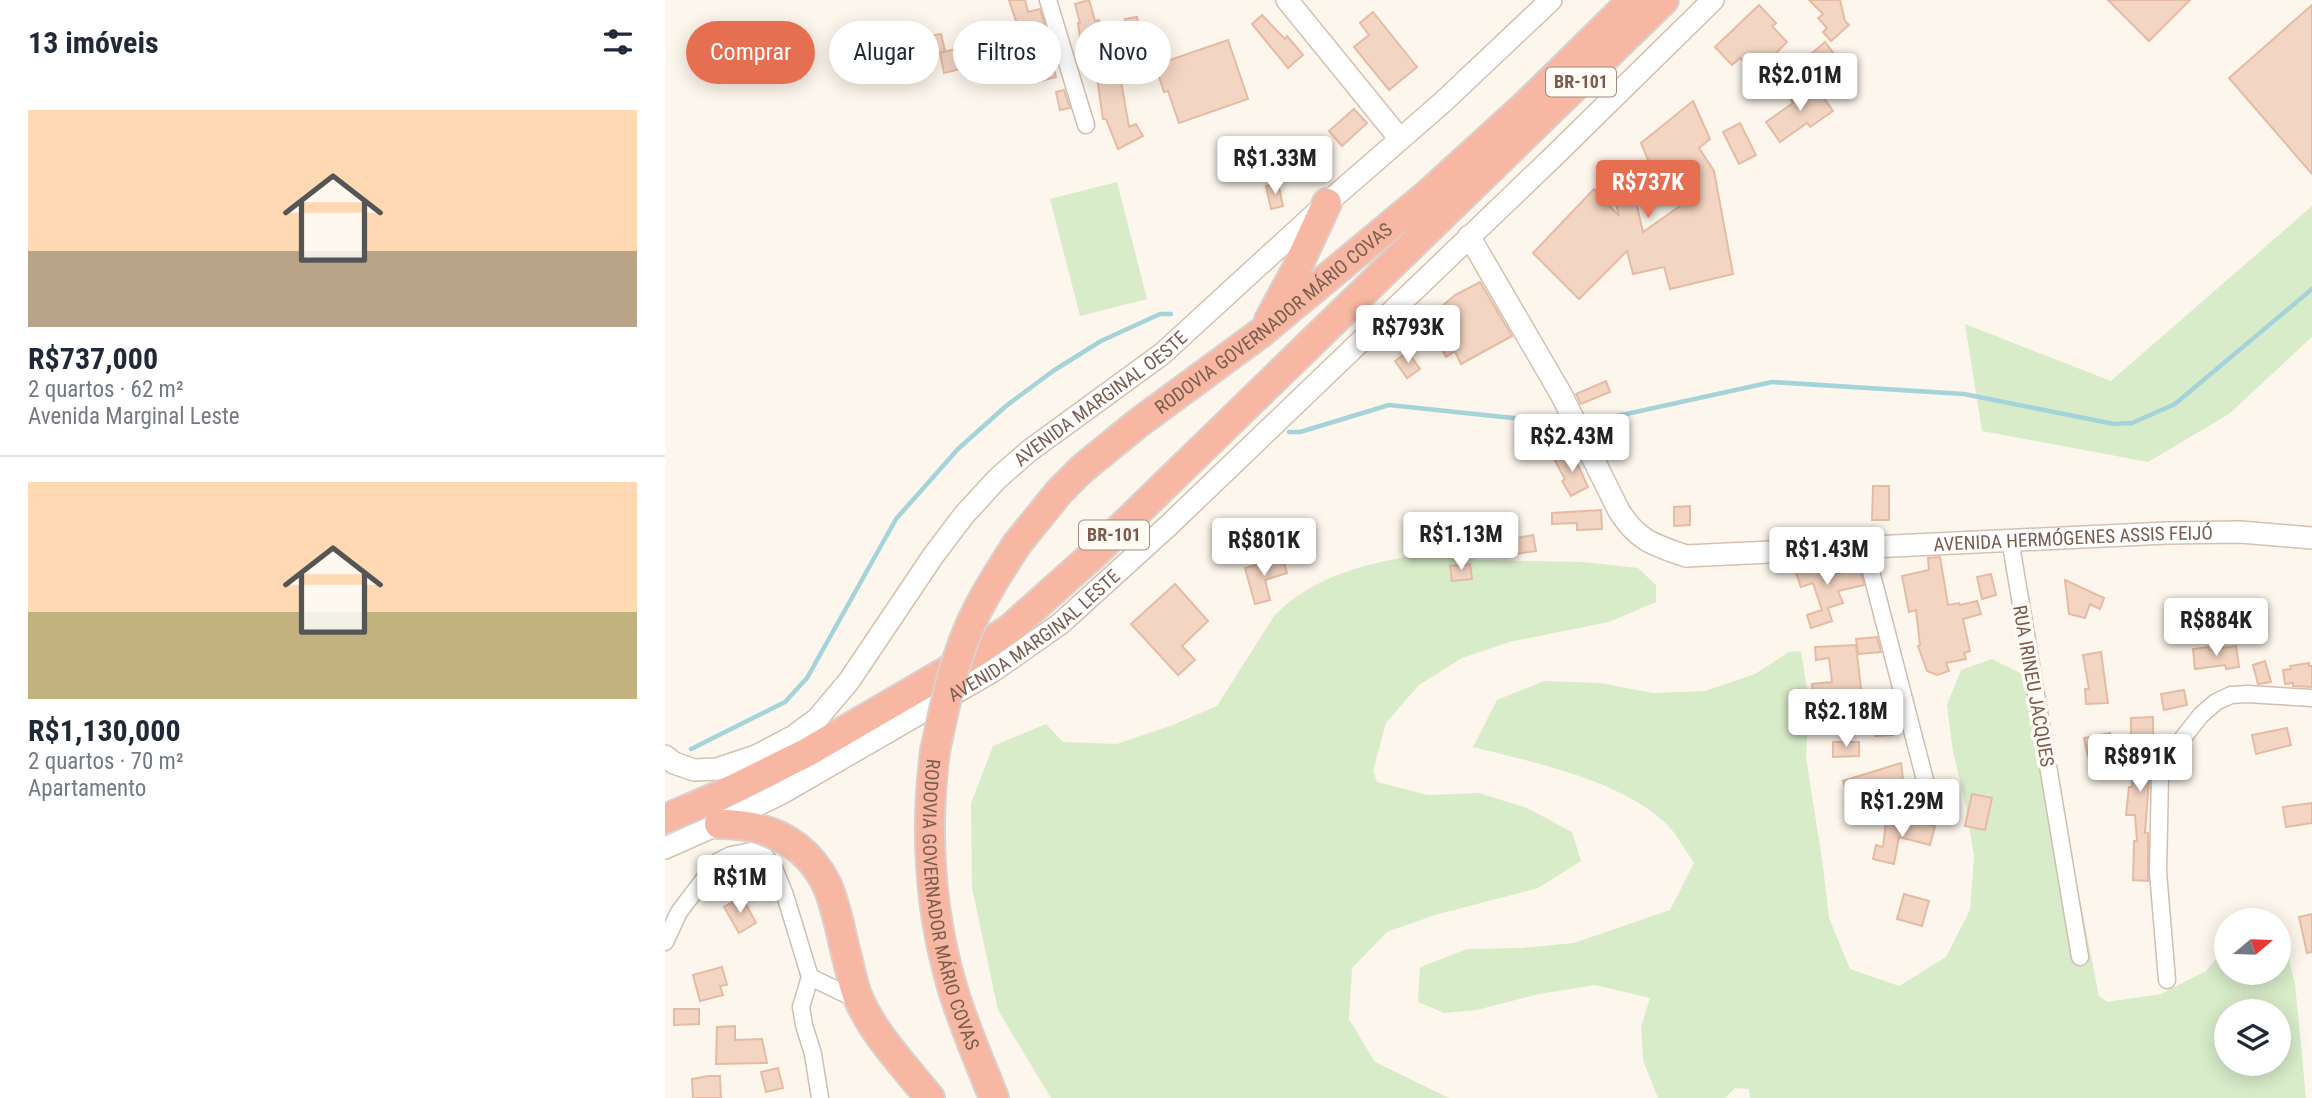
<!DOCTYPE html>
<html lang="pt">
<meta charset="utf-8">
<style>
body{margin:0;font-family:"Roboto Condensed",sans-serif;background:#f2f2f3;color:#1f2937;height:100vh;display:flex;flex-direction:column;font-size:26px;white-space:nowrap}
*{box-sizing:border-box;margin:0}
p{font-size:23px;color:#747a83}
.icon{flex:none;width:38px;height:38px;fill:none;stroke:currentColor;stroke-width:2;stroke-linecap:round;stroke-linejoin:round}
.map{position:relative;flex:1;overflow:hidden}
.side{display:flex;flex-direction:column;background:#fff;width:665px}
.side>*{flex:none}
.hud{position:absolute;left:21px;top:21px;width:665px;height:63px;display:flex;gap:14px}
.needle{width:46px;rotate:71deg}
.buttons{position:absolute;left:1549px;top:908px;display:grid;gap:14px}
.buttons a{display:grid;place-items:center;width:77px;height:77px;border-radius:50%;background:#fff;box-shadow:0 4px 18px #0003;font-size:35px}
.price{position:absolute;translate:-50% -60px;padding:0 16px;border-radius:7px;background:#fff;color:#222;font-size:23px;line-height:46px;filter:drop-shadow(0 2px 4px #0008)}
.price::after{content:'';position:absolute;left:50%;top:42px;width:21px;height:16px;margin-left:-10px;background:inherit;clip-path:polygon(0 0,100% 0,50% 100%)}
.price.current{background:#e76f51;color:#fff}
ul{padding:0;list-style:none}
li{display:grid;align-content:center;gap:14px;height:371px;padding:0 28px}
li+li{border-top:2px solid #e0e1e3}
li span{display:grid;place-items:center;height:217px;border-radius:0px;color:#555}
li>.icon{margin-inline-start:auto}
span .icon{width:126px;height:126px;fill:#fffc;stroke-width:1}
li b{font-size:30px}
h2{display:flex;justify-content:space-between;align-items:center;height:84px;padding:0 28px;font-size:30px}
.chip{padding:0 24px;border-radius:32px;background:#fff;box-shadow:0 4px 18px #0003;font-size:24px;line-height:63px}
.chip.current{background:#e76f51;color:#fff}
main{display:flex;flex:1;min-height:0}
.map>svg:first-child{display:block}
.green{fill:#d8ecc9;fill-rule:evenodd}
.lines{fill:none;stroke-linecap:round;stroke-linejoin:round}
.stream{stroke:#a5d3da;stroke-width:4.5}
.building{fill:#f3d5c3;stroke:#e6bba3;stroke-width:2}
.minor-casing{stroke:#d1beb0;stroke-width:19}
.secondary-casing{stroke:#d6c0b0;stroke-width:24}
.motorway-casing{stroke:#dad1cd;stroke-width:32}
.minor{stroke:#fff;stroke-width:16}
.secondary{stroke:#fff;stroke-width:21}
.motorway{stroke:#f7b7a3;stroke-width:28}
.motorway-bridge-casing{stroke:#dad1cd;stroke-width:32;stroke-linecap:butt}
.motorway-bridge{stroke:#f7b7a3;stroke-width:28}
.labels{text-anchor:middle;stroke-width:7;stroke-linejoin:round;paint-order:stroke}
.shield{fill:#fffaf3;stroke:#a28b7f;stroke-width:2}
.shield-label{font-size:18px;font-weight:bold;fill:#7a5c4d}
.street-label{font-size:19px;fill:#7a5c4d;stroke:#fffaf3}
</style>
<main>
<section class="side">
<h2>13 imóveis<svg class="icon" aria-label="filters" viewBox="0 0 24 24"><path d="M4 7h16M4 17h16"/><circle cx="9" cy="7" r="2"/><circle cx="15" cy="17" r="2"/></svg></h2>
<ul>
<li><span style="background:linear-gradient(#ffd9b3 65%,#b9a48a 0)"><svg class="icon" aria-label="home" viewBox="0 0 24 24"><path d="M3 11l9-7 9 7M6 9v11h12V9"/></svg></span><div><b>R$737,000</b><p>2 quartos · 62 m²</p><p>Avenida Marginal Leste</p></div></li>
<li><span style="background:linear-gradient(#ffd9b3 60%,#c2b280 0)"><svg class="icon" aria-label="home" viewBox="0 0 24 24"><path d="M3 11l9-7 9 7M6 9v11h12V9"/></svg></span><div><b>R$1,130,000</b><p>2 quartos · 70 m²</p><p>Apartamento</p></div></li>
</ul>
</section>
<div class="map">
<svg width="1647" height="1098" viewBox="0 0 1647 1098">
<rect width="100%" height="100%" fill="#fdf6ec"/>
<g class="green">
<polygon points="452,182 482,299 415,316 385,199"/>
<polygon points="1647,206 1647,337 1564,414 1483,462 1317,431 1300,324 1446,381"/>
<path d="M 764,553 L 814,560 L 918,562 L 973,568 L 991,585 L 991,602 L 944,622 L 844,642 L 797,658 L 754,685 L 721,723 L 708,771 L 712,782 L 763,795 L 814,793 L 862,808 L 907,832 L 916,861 L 873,888 L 770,915 L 722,932 L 687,968 L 684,1019 L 710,1062 L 784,1098 L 386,1098 L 333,1010 L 307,888 L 306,803 L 328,746 L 381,724 L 398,742 L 452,744 L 505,726 L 552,706 L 609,616 C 649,574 708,562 764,553 Z"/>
<path d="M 1136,651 L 1144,702 L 1141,757 L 1158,866 L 1164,918 L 1185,969 L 1234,986 L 1281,957 L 1305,910 L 1309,856 L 1300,802 L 1288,752 L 1282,705 L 1296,670 L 1327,659 L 1367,679 L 1381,726 L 1434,996 L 1442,1002 L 1496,994 L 1541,971 L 1561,947 L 1561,973 L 1614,973 L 1614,928 L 1616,930 L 1630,983 L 1641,1098 L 1085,1098 L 1084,1089 L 1070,1088 L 1060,1098 L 993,1098 L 978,1060 L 976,1027 L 985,998 L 930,985 L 874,994 L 812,1010 L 779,1013 L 753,1002 L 755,967 L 802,949 L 857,948 L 909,943 L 1005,910 L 1029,863 C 1019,849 1010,830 997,820 C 951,779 867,762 808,747 L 832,700 L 879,681 L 935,683 L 988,693 L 1040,691 L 1090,674 L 1124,652 ZM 1561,1012 L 1614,1012 L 1614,1064 L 1561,1064 Z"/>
</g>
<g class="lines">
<g class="stream">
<polyline points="934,420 1107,382 1299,394 1449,424 1467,423 1510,404 1647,289"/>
<polyline points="624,432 635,432 724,405 886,422"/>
<polyline points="26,749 120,702 142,678 231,519 293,449 341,406 388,371 436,341 495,314 506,314"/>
</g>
</g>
<g class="building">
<polygon points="344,0 360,0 363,12 375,9 386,46 383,47 391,77 372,82 367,63 358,65 349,38 356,36"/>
<polygon points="424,0 430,21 434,20 439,50 447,49 450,70 454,70 464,127 471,124 478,136 453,149 441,119 438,119 426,35 415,37 413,23 415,23 410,4"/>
<polygon points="1144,0 1175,0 1180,21 1184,25 1166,41 1158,32 1162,28 1153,18 1158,14"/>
<polygon points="1443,0 1525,0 1484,41"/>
<polygon points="1094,5 1111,23 1107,26 1122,42 1090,74 1075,58 1067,65 1050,47"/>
<polygon points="1647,5 1647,174 1564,78"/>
<polygon points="708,12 752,67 724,90 689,47 704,35 695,23"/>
<polygon points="597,15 620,39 622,36 638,55 623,68 587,24"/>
<polygon points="472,17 475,33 463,36 460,19"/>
<polygon points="276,34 280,51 269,54 265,36"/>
<polygon points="563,40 583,99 514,123 503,91 499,92 490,65"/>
<polygon points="1160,42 1174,60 1153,78 1138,61"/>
<polygon points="291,49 295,69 279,73 275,53"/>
<polygon points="1149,84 1168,111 1145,127 1142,123 1115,142 1101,122 1128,103 1126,100"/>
<polygon points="399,90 405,108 395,110 391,92"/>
<polygon points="1028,101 1045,139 1034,148 1049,171 1068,274 1005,289 999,267 968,274 962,251 914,299 868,253 929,189 954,216 943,172 963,168 978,232 1022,201 997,164 988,172 976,143"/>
<polygon points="689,109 702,123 677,146 664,131"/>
<polygon points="1075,123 1091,155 1074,164 1058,132"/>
<polygon points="613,183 618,206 606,209 601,186"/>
<polygon points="815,282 847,336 796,364 790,351 781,357 761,320 790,295"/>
<polygon points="743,352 755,369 742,378 730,361"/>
<polygon points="941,381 945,392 916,404 911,394"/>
<polygon points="907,452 923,487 906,496 897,481 900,479 890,461"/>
<polygon points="1208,486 1224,486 1224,520 1207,520"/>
<polygon points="1025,506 1025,525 1009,526 1009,507"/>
<polygon points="936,510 937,529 912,530 912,523 887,524 887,513"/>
<polygon points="868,535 871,551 838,556 837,553 822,555 820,544"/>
<polygon points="1275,557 1283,605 1294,603 1295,605 1312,601 1316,614 1298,619 1305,651 1299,653 1301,659 1281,663 1284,671 1272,675 1262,671 1253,646 1255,645 1251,610 1244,612 1237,576 1264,570 1263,558"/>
<polygon points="618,558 622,573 600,580 605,600 590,604 580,568"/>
<polygon points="1164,562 1168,574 1195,569 1199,585 1173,591 1178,603 1163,608 1167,621 1146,628 1142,615 1157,610 1148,583 1136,587 1130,570 1133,569 1131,564"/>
<polygon points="805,564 807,579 787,581 785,566"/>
<polygon points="1326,574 1331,595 1317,599 1312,577"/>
<polygon points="1400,580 1439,598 1435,609 1425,604 1420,618 1404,614"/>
<polygon points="510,584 543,621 517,646 530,660 513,675 466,624"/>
<polygon points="1212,637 1216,652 1193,654 1191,639"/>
<polygon points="1191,645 1198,707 1151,714 1147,684 1167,682 1164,658 1151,660 1150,647"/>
<polygon points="1571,646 1574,667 1561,669 1560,665 1530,669 1528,649 1543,647 1544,650"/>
<polygon points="1436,652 1443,703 1421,704 1420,689 1424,689 1418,655"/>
<polygon points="1600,661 1606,682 1593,684 1588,665"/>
<polygon points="1644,663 1644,666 1647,666 1647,687 1628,686 1628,683 1620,684 1618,670 1626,669 1625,666"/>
<polygon points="1519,690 1522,705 1499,710 1496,694"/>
<polygon points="1488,717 1488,739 1481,740 1481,780 1484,780 1480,833 1483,833 1483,881 1468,880 1469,841 1472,841 1470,815 1461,815 1464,787 1467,787 1466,718"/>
<polygon points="1210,720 1228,720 1228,735 1210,736"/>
<polygon points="1622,728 1626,745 1591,754 1587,735"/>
<polygon points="1445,733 1446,751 1423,756 1419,738"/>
<polygon points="1168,742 1194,742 1194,756 1168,757"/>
<polygon points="1236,763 1239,789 1222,792 1222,794 1202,795 1201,789 1182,794 1178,781"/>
<polygon points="1307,794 1327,798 1320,830 1300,826"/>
<polygon points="1647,803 1647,823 1621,827 1618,807"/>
<polygon points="1249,821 1270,826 1265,845 1234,837 1229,864 1208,859 1211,845 1218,847 1221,822 1249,824"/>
<polygon points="1239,894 1264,901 1257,926 1232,919"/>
<polygon points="77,897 91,923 74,933 59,907"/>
<polygon points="1647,914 1647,952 1642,953 1634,917"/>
<polygon points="57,967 62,985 55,986 58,995 35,1001 28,975"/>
<polygon points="9,1009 34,1009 34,1024 9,1025"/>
<polygon points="70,1026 70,1040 97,1039 102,1063 51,1064 52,1027"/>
<polygon points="113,1068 118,1088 101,1092 96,1072"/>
<polygon points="43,1076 55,1076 56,1098 28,1098 27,1079"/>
</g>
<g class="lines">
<defs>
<g id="minor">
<polyline points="383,0 421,125"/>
<polyline points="1345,539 1415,957"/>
<polyline points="1200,548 1268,811"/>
<polyline points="0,942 14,912 52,862 66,855 86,851 101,857 109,868 120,895 145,977 136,1007 139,1025 148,1054 155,1098"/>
<polyline points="145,977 193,1000"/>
<polyline points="1502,980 1493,872 1495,776 1503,757 1536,715 1551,702 1566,695 1582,694 1647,698"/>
</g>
<g id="secondary">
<polyline points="622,0 735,139"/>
<path id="s1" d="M 804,236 L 896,394 L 954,511 C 973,541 989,545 1021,556 L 1501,533 L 1575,532 L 1647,538"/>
<path id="s2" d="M 0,756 L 9,763 L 29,770 L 52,769 L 91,756 L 129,736 L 152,719 L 184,681 L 268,556 L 299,515 L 332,479 L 364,451 L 497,354 L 662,203 L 778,102 L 886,0"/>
<path id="s3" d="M 0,848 L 54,824 L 117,793 L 328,671 L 395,624 L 503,526 L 887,158 L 1048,0"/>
</g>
<g id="motorway">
<polyline points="604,320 631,270 662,203"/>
<path id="s4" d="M 352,544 L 394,492 L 417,469 L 472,424 L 597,332 L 763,194 L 863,103 L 968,0"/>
<path id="s5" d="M 270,751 C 260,830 264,906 286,983 C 297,1022 314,1060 329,1098"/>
<polyline points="0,819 58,794 141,753 282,671 346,628 430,553 999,0"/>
<path d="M 54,824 C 100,824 139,840 161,883 C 172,906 176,936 183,961 C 186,974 189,990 195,1002 C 211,1037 241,1068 265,1098"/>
</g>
</defs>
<use href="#minor" class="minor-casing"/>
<use href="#secondary" class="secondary-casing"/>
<use href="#motorway" class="motorway-casing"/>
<use href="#minor" class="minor"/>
<use href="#secondary" class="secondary"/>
<use href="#motorway" class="motorway"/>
<defs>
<path id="motorway-bridge" d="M 270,751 C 280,705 289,657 310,615 C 322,590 337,567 352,544"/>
</defs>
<use href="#motorway-bridge" class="motorway-bridge-casing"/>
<use href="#motorway-bridge" class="motorway-bridge"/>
</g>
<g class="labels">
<g class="shield">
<rect x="881" y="67.5" width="70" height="29" rx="5"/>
<rect x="414" y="520.5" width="70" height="29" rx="5"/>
</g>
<g class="shield-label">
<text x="916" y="88">BR-101</text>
<text x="449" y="541">BR-101</text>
</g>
<g class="street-label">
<text dy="7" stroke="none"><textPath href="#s4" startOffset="343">RODOVIA GOVERNADOR MÁRIO COVAS</textPath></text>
<text dy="7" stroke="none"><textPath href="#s2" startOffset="600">AVENIDA MARGINAL OESTE</textPath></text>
<text dy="7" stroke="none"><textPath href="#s1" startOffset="784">AVENIDA HERMÓGENES ASSIS FEIJÓ</textPath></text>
<text dy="7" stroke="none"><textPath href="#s3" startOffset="427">AVENIDA MARGINAL LESTE</textPath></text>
<text transform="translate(1369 686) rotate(80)" y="7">RUA IRINEU JACQUES</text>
<text dy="7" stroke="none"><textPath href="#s5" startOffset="156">RODOVIA GOVERNADOR MÁRIO COVAS</textPath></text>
</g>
</g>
</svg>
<div class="buttons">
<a><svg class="needle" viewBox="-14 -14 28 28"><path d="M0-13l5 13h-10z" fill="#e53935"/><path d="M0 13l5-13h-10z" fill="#747a83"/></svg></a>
<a><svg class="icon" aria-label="layers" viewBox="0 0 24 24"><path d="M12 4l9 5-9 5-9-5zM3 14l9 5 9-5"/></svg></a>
</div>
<b class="price" style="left:1135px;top:113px">R$2.01M</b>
<b class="price" style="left:610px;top:196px">R$1.33M</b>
<b class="price current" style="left:983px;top:220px">R$737K</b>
<b class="price" style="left:743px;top:365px">R$793K</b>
<b class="price" style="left:907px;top:474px">R$2.43M</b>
<b class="price" style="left:796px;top:572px">R$1.13M</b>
<b class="price" style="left:599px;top:578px">R$801K</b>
<b class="price" style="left:1162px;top:587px">R$1.43M</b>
<b class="price" style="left:1551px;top:658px">R$884K</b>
<b class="price" style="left:1181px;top:749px">R$2.18M</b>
<b class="price" style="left:1475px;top:794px">R$891K</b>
<b class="price" style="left:1237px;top:839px">R$1.29M</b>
<b class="price" style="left:75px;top:915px">R$1M</b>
<div class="hud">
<a class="chip current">Comprar</a>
<a class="chip">Alugar</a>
<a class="chip">Filtros</a>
<a class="chip">Novo</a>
</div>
</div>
</main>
